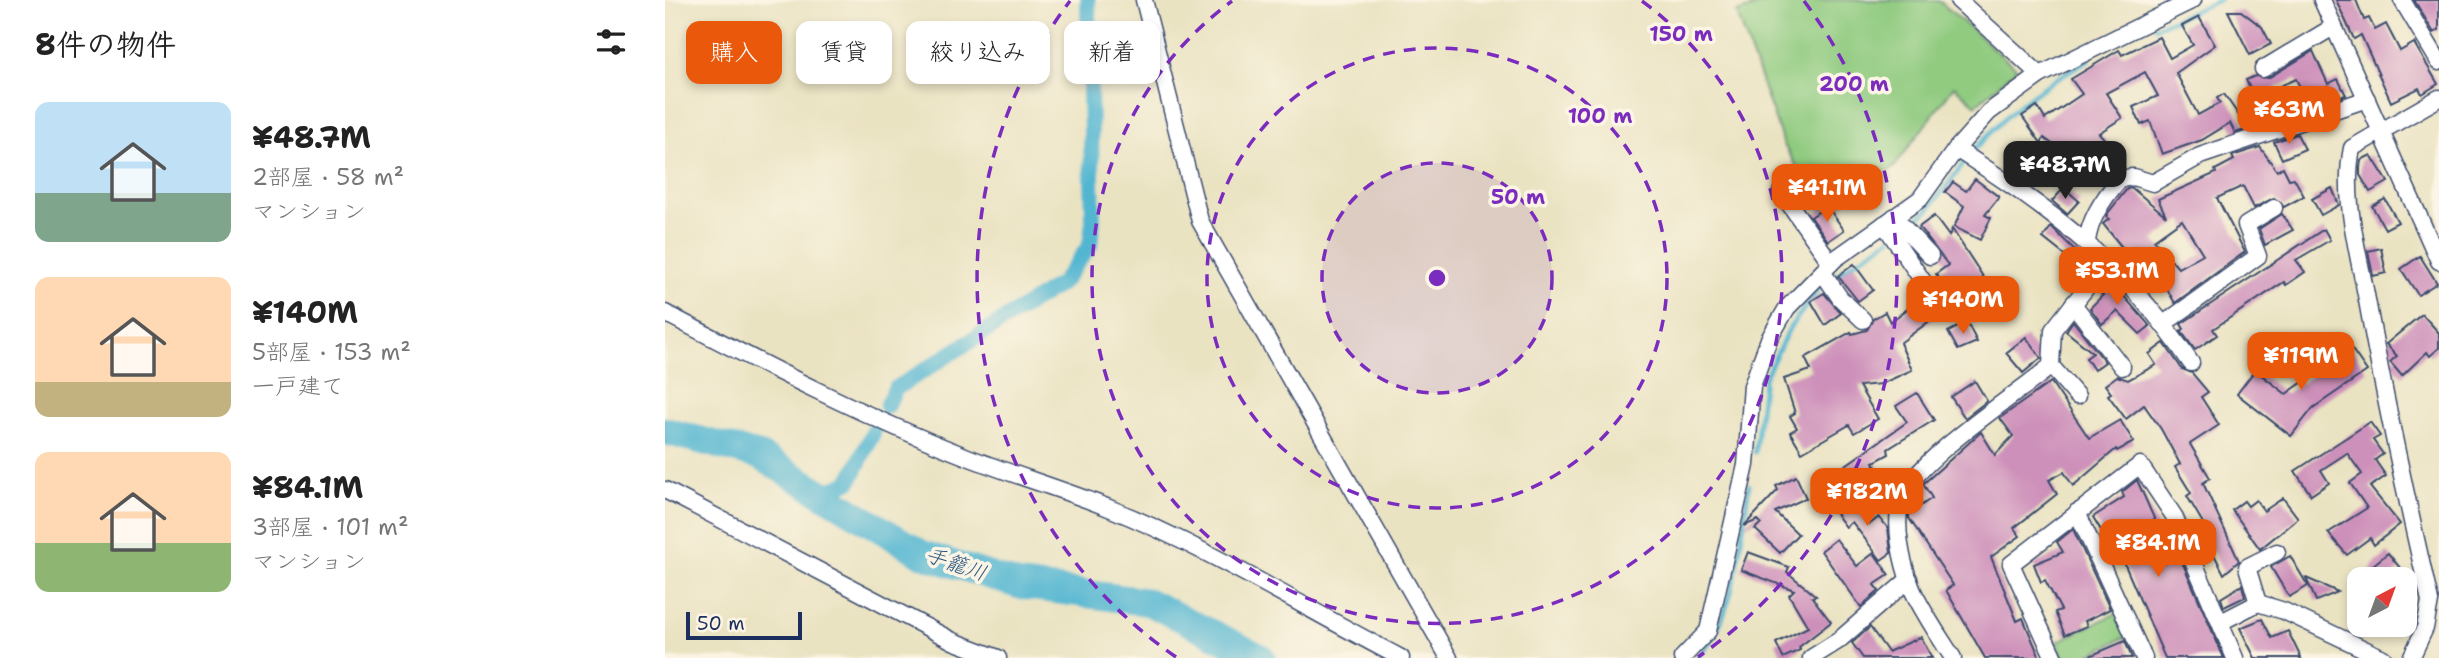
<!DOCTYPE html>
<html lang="ja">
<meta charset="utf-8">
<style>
body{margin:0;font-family:"Shantell Sans","Klee One",sans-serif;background:#f6f6f6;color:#222;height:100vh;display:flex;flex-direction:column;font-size:26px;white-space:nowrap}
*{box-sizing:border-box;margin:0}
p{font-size:23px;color:#767676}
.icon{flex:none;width:38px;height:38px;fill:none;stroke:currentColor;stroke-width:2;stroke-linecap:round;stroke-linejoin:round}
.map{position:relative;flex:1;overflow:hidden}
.sheet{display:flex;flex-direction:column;background:#fff;width:665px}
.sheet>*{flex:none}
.hud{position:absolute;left:21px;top:21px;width:665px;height:63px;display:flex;gap:14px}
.needle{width:46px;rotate:41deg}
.controls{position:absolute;left:1682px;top:567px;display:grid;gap:14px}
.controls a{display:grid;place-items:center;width:70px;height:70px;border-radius:14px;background:#fff;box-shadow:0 4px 10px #0003;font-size:35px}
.scale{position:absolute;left:21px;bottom:18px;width:116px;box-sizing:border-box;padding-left:7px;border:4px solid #1b2f5e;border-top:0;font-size:19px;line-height:24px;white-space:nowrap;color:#1b2f5e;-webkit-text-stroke:5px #fcf5e5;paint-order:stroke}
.price{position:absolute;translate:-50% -60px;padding:0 16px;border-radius:14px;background:#ea580c;color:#fff;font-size:23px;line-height:46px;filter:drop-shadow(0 2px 4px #0008)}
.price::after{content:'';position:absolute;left:50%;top:42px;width:21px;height:16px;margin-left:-10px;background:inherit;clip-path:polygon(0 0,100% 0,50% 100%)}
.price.active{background:#222;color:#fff}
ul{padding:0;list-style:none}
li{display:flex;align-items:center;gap:21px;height:175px;padding:0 35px}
li span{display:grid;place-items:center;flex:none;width:196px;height:140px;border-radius:14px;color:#555}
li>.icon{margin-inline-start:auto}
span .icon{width:84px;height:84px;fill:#fffc;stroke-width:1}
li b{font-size:30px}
h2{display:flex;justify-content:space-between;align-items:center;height:84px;padding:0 35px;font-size:30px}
.tag{padding:0 24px;border-radius:14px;background:#fff;box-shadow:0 4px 10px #0003;font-size:24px;line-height:63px}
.tag.active{background:#ea580c;color:#fff}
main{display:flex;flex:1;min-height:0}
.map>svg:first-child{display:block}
.green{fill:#90cb80;stroke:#567d6f;stroke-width:2}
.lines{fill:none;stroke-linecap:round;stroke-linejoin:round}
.stream{stroke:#52b6d1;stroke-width:4.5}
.canal{stroke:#52b6d1;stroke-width:16}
.river{stroke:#52b6d1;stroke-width:28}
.building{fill:#cd90ba;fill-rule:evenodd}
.minor-casing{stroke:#3a4a6d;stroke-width:19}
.minor{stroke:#fff;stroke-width:16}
.ring{fill:none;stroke:#7b2cbf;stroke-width:3.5;stroke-dasharray:12 9}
.labels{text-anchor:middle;stroke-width:7;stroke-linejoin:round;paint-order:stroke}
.water-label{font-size:21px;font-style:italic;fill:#2c5880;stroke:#fcf5e5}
.centre{fill:#7b2cbf;stroke:#fcf5e5;stroke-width:3.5}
.ring-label{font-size:21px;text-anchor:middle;font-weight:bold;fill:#7b2cbf;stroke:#fcf5e5;stroke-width:7;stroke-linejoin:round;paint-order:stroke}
</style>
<main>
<section class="sheet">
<h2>8件の物件<svg class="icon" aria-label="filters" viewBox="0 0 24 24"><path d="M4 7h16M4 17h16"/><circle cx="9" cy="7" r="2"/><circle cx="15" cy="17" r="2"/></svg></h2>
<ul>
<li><span style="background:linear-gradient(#bfe0f5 65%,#7fa58c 0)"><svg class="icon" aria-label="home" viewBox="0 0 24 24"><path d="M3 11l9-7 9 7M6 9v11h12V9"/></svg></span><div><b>¥48.7M</b><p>2部屋 · 58 m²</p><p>マンション</p></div></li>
<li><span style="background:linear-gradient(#ffd9b3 75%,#c2b280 0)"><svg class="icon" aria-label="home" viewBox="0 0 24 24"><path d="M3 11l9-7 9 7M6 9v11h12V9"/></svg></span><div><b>¥140M</b><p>5部屋 · 153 m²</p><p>一戸建て</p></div></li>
<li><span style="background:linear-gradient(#ffd9b3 65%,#8fb573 0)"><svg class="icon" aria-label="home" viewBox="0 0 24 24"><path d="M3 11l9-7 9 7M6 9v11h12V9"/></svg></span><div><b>¥84.1M</b><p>3部屋 · 101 m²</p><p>マンション</p></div></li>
</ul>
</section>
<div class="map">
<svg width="1774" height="658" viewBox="0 0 1774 658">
<rect width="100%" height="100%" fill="#fcf5e5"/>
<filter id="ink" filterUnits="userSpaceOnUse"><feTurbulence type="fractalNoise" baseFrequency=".0143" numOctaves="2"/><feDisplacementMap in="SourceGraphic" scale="14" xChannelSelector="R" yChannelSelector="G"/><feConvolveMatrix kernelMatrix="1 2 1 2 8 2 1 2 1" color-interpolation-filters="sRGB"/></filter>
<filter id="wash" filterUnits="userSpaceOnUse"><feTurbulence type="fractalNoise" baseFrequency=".00686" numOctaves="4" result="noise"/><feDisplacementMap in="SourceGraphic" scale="28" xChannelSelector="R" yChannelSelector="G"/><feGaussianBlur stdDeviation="1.57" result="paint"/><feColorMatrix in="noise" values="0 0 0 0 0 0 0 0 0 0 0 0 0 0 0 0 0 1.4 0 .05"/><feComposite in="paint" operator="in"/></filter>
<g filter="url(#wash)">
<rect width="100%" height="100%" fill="#eae3c2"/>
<g class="green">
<polygon points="1108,0 1273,0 1352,69 1311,105 1289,86 1229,167 1160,214 1119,145 1072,13"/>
<polygon points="1454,612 1465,635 1417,658 1399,658 1391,642"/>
</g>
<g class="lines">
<g class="stream">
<polyline points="1491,27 1555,0"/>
<path d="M 1306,154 C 1343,110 1373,88 1423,60"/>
<polyline points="1241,227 1262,211 1301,161"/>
<polyline points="1166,278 1226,238"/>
<polyline points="1090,452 1099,379 1125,327 1159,283"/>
<path d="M 1032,658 C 1071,621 1076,537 1084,485"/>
</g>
<g class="canal">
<polyline points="222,406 230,389 397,283 425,245 428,221 423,0"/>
<polyline points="157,494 185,481 209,431"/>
</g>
<polyline class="river" points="0,431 95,456 257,554 353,585 483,602 597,658"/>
</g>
<g id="blocks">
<g class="building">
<polygon points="1671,0 1691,0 1699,20 1704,18 1710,30 1721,24 1735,51 1749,43 1773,84 1757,94 1754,88 1726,102 1696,35 1689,39"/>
<polygon points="1749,0 1774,0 1774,30 1769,33"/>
<polygon points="1563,11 1576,11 1597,27 1606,44 1585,55"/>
<polygon points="1534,17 1550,45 1511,73 1533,115 1555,103 1552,98 1559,94 1583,129 1570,133 1565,123 1537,140 1497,154 1485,121 1476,125 1468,107 1493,96 1480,72 1441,93 1457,118 1434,133 1454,155 1439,168 1419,145 1397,168 1386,159 1393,148 1379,138 1376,143 1357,116 1372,106 1380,119 1417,94 1406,79 1454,50 1457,55 1494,37 1505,58 1528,45 1517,26"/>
<polygon points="1648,51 1663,84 1673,79 1681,95 1645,107 1631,79 1610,88 1623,115 1600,123 1581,80 1590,76 1603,78"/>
<polygon points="1632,134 1640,149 1617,159 1609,142"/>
<path d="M 1595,147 L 1612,171 L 1618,167 L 1624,179 L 1629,178 L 1639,196 L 1619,207 L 1609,198 L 1589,208 L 1578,186 L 1552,198 L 1580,252 L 1510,303 L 1492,272 L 1490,274 L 1470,251 L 1464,256 L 1438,224 L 1444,219 L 1441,217 L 1443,213 L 1462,189 L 1467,188 L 1501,216 L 1493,199 L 1551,173 L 1550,170 L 1569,160 L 1567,156 ZM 1517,220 L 1538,254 L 1513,268 L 1489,240 Z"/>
<polygon points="1706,155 1723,182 1705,192 1695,175 1695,168 1696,160"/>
<polygon points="1310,179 1334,197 1320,215 1326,218 1315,240 1289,227 1299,206 1280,192 1288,182 1301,191"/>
<polygon points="1399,188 1414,201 1402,214 1387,201"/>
<polygon points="1667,188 1674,205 1656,215 1647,199"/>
<polygon points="1720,199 1733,222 1720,229 1707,206"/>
<polygon points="1162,206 1179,230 1163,241 1146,217"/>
<polygon points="1617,214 1628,230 1600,245 1594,229"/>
<polygon points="1269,216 1284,236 1287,229 1328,292 1313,302 1303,286 1287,297 1271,274 1283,265 1254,227"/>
<polygon points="1386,227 1418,258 1412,265 1378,238"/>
<polygon points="1659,229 1665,240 1631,260 1640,272 1621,285 1619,282 1548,329 1552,335 1530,350 1516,331 1519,329 1516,324"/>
<polygon points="1716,248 1721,273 1708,276 1703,251"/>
<polygon points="1755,256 1772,283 1753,295 1736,269"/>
<polygon points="1189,264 1208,290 1193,301 1173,276"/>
<polygon points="1443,278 1485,326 1475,334 1452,311 1437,324 1425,308 1438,295 1433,290"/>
<polygon points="1159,293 1176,313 1160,325 1146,301"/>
<polygon points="1257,298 1270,317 1235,343 1247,370 1216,384 1194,386 1213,419 1189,433 1184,425 1137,452 1125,432 1132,428 1125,416 1130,413 1119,379 1146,370 1140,358 1186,332 1187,334 1202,330 1208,319 1220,312 1225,322"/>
<polygon points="1757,314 1774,333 1774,348 1765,356 1762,352 1737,376 1725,362 1732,356 1721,344"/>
<polygon points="1408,321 1440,362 1429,370 1421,358 1428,353 1401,331"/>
<polygon points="1302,322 1312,342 1293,350 1283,332"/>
<polygon points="1361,337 1376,358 1358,373 1341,353"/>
<polygon points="1499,343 1517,369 1527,373 1543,392 1536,397 1554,425 1525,444 1545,478 1538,483 1574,561 1559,574 1534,525 1538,523 1522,496 1526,493 1510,467 1515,464 1496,429 1479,405 1461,419 1443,395 1446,393 1440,385 1452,376 1463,380 1491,365 1484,354"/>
<polygon points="1686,348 1702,371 1648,408 1626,436 1572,394 1590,370 1621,394"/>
<polygon points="1310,381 1322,401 1300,418 1286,397"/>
<polygon points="1386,382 1424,438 1455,420 1469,442 1452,451 1451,449 1408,486 1399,472 1384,480 1392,494 1349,528 1355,536 1326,557 1352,621 1358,618 1375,658 1320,658 1281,590 1288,585 1244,518 1244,514 1267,498 1258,484 1316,432 1330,455 1348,436 1335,418"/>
<polygon points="1252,393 1269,420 1223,449 1224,454 1209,462 1211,465 1195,472 1203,482 1184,496 1168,474 1242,422 1231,406"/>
<polygon points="1705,422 1715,436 1708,440 1718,454 1710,460 1721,476 1705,487 1735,524 1709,545 1705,538 1682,555 1663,533 1702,508 1685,483 1697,474 1682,453 1656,470 1664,483 1646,495 1630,471"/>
<polygon points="1131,476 1141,498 1110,512 1133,534 1115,553 1090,529 1096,523 1093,520 1079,526 1113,490 1111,486"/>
<polygon points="1472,480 1508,561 1515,557 1559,658 1500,658 1457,558 1454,560 1428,517 1459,497 1457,492"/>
<polygon points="1618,498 1633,518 1595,549 1567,510 1579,501 1583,506 1591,500 1599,511"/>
<polygon points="1187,499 1205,524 1214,517 1223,528 1226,553 1216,560 1187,522 1181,527 1169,511"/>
<polygon points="1408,529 1445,609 1420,621 1422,626 1400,635 1390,612 1396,610 1380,580 1376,582 1369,564 1398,552 1392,542"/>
<polygon points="1171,539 1192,566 1209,553 1224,575 1209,585 1214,591 1196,607 1156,551"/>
<polygon points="1083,552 1124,567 1122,572 1151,596 1147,597 1166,622 1134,647 1135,650 1118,658 1111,643 1143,627 1124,595 1129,590 1076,570"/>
<polygon points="1723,553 1736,569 1723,579 1703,579 1708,565"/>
<polygon points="1625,556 1643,586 1624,597 1606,567"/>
<polygon points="1641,578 1673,592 1651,601"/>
<polygon points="1577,585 1580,597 1559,607 1556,598"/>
<polygon points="1597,619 1607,638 1623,631 1636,658 1590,658 1575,628"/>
<polygon points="1205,627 1223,652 1256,637 1267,658 1198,658 1187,643"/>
<polygon points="1460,641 1467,658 1420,658"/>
</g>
</g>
</g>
<g filter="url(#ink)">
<use href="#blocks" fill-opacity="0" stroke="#3a4a6d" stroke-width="2"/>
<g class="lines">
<defs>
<g id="minor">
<polyline points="479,0 535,221 784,658"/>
<polyline points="1293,0 1375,75"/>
<polyline points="1657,0 1774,261"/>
<polyline points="1737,0 1774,62"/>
<polyline points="1598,69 1668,27"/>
<path d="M 1291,149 C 1389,211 1461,266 1526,363"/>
<polyline points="1116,192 1166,263"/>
<polyline points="1229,217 1265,256"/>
<polyline points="1219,224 1266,293"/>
<path d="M 1422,241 C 1425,218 1440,196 1455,179 L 1468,177 L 1488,183 L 1535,156 L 1702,99"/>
<polyline points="1158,273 1175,298 1198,320"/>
<polyline points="1408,304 1457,367"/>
<path d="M 0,313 C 98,364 197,416 300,456 C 348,475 397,489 444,508 C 546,549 639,608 736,658"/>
<polyline points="1500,323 1593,256 1581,225 1609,208"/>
<polyline points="1386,366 1412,396"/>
<polyline points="0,490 288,641 333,658"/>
<polyline points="1412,512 1479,658"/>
<polyline points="1593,603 1582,567 1612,552"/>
<polyline points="1556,622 1593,603 1619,611 1718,658"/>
<polyline points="1017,658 1043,631 1081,465 1087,386 1104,339 1122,308 1170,259 1255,199 1291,149 1324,112 1375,75 1528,0"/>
<polyline points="1146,658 1173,641 1244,579"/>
<path d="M 1288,658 C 1274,636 1258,613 1247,589 C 1237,563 1227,522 1238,495 C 1253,459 1352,394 1386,366 L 1388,330 L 1443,260"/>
<polyline points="1389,658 1346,564 1475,465 1509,516 1570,658"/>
<path d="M 1746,658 L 1760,628 L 1765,601 C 1742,501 1720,401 1702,300 C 1693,250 1677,198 1687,148 L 1774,98"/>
</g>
</defs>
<use href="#minor" class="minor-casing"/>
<use href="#minor" class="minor"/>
</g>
</g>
<circle cx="772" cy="278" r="115" fill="#7b2cbf" fill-opacity=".12"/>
<g class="ring">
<circle cx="772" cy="278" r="115"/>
<circle cx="772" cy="278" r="230"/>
<path d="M977 1A345 345 0 1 1 567 1"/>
<path d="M511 657A460 460 0 0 1 405 1M1139 1A460 460 0 0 1 1033 657"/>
</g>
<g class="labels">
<g class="water-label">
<text transform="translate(291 564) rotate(19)" y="7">手籠川</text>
</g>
</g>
<circle cx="772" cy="278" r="10" class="centre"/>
<g class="ring-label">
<text x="1016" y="41">150 m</text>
<text x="1189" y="91">200 m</text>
<text x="935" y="123">100 m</text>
<text x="853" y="204">50 m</text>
</g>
</svg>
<div class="controls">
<a><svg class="needle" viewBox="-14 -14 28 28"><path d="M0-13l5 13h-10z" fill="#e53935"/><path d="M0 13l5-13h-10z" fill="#767676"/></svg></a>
</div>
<div class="scale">50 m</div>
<b class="price" style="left:1624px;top:146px">¥63M</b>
<b class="price active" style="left:1400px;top:201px">¥48.7M</b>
<b class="price" style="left:1162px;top:224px">¥41.1M</b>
<b class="price" style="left:1452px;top:307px">¥53.1M</b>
<b class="price" style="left:1298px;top:336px">¥140M</b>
<b class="price" style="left:1636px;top:392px">¥119M</b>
<b class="price" style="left:1202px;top:528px">¥182M</b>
<b class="price" style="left:1493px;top:579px">¥84.1M</b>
<div class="hud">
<a class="tag active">購入</a>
<a class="tag">賃貸</a>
<a class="tag">絞り込み</a>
<a class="tag">新着</a>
</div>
</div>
</main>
